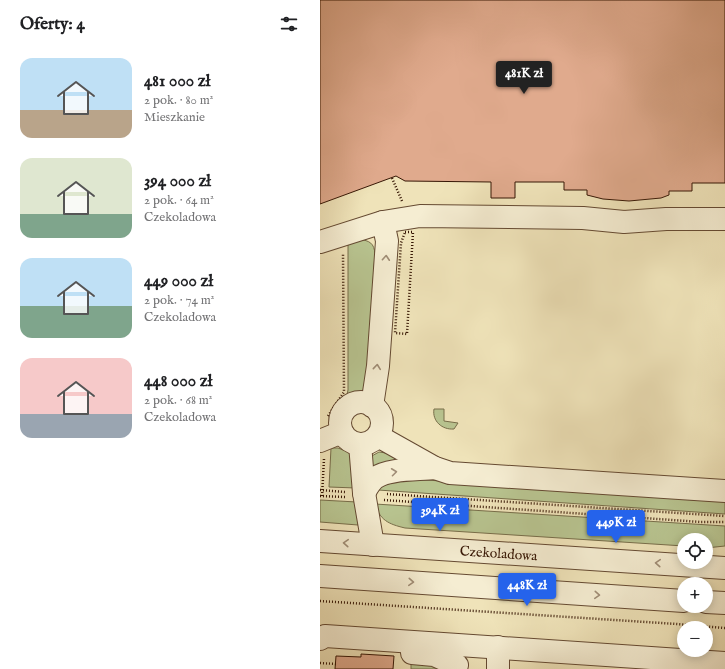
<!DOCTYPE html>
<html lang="pl">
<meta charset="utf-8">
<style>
body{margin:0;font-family:"IM FELL English",serif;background:#f6f6f6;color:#202124;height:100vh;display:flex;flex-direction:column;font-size:15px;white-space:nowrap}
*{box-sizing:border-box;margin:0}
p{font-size:13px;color:#757577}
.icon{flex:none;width:22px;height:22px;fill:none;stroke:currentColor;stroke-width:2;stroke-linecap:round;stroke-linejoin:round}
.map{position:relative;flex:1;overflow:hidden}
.panel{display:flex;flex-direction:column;background:#fff;width:320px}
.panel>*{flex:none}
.controls{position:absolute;left:357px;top:533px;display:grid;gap:8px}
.controls a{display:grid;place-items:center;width:36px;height:36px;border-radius:50%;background:#fff;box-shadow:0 2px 10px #0003;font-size:20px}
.price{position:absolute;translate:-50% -34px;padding:0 9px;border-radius:4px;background:#2563eb;color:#fff;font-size:13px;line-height:26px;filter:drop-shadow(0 1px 2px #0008)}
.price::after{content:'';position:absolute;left:50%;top:24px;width:12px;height:9px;margin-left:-6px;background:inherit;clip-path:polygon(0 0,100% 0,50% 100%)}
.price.on{background:#222;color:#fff}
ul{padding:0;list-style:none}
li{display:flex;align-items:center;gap:12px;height:100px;padding:0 20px}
li span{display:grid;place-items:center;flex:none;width:112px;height:80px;border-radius:12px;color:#555}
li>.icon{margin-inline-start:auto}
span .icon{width:48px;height:48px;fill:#fffc;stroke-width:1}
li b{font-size:17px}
h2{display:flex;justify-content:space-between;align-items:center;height:48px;padding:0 20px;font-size:17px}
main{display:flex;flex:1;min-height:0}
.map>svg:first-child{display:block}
.green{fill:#b8c490;stroke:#786e4a}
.building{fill:#e0aa8d;stroke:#371705}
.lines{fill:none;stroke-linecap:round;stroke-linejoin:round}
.minor-casing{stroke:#654a32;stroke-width:24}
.path{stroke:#371705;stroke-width:2.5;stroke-dasharray:1 2;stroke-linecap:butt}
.minor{stroke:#f5edd2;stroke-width:22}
.oneway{stroke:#a08d76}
.labels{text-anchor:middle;stroke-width:3;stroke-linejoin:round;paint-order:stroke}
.street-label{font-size:14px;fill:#371705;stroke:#f5edd2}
</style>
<main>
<section class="panel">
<h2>Oferty: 4<svg class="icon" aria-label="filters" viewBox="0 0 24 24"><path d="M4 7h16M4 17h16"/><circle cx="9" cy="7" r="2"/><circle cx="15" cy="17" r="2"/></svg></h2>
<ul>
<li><span style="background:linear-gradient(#bfe0f5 65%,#b9a48a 0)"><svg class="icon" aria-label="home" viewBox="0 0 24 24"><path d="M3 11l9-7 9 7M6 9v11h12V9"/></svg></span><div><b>481 000 zł</b><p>2 pok. · 80 m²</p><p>Mieszkanie</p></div></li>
<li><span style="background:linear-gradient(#dfe7d0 70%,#7fa58c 0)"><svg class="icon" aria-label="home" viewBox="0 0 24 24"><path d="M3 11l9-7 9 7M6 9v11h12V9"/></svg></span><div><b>394 000 zł</b><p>2 pok. · 64 m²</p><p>Czekoladowa</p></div></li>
<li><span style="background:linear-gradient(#bfe0f5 60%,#7fa58c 0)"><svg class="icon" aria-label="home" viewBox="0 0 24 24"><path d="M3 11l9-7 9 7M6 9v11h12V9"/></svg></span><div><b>449 000 zł</b><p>2 pok. · 74 m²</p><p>Czekoladowa</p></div></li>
<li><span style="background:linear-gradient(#f6c9c9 70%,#9aa5b1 0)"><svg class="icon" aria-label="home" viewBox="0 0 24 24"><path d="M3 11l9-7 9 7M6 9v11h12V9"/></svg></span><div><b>448 000 zł</b><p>2 pok. · 68 m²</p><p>Czekoladowa</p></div></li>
</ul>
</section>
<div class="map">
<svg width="405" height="669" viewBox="0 0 405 669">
<rect width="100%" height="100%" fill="#efe3b9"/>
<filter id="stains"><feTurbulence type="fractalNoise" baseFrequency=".005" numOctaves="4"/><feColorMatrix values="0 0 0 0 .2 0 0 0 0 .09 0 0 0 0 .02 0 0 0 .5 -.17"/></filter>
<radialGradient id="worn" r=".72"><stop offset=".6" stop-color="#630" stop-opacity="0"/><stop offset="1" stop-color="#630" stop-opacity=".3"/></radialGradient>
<g class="green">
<path d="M 39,239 C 50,241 54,243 55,254 L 46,384 C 42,395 36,396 26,399 L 28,390 L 28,241 Z"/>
<path d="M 114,409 L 124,409 L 124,421 L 138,423 L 134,429 C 122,430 112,421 114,409 Z"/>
<polygon points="11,448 18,448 31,453 36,488 9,487"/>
<polygon points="59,452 66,453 89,466 48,475 50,457"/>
<polygon points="76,478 405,500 405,514 58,490 61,485"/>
<polygon points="0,500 37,502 40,522 38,525 0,522"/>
<path d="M 55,504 L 405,526 L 405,546 L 386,548 L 386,540 L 364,540 L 364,546 L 85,528 C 68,524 60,520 55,504 Z"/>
<polygon points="91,657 124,669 91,669"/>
</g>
<g class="building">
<polygon points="0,0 405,0 405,183 372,183 372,191 349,191 349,195 341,198 309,201 283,199 267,195 267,190 244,190 244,182 195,182 195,198 171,198 171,182 85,181 76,176 0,204"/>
<polygon points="41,654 74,656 73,669 15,669 16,656 41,657"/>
</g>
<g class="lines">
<defs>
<g id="minor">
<polyline points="0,242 63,222 100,216 263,218 304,222 346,219 405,219"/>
<circle cx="41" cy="423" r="21"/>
<polyline points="52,406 58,366 67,241 63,222"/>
<polyline points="58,436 115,468 130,473 405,491"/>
<polyline points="0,441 22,432"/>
<polyline points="40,444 44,493 53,545"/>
<path d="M 44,493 C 47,488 50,482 55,478 C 69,468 98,470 115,468"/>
<path id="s1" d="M 0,541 L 405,568"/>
<polyline points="0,576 364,601"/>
<polyline points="386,602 405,603"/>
<polyline points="0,639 5,636 405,663"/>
<polyline points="92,653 114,655 137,665"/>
<polyline points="178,669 178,647"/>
</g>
</defs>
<use href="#minor" class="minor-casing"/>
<g class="path">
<polyline points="72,178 82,201"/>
<polygon points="85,232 93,232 87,334 75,333 81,243"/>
<polyline points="8,416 24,392 23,254"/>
<polyline points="0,490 25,492"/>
<polyline points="67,494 405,516"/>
<polyline points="0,496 25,497"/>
<polyline points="2,496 4,459"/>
<polyline points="64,500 381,522 405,522"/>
<polyline points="0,601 357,624 405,628"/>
<polyline points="0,663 16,664"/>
</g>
<use href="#minor" class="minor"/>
</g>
<defs><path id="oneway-chevron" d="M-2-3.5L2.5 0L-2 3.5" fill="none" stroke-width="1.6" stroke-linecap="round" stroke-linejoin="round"/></defs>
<g class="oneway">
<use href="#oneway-chevron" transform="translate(66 258) rotate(-86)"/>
<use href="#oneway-chevron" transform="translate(57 367) rotate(-84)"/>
<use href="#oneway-chevron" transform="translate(74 472) rotate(-7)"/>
<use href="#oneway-chevron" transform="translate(26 543) rotate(-176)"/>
<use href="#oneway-chevron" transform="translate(338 563) rotate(-176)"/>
<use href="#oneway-chevron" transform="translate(91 582) rotate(4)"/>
<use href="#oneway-chevron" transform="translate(277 595) rotate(4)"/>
</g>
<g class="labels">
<g class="street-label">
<text dy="5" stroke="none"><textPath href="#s1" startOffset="179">Czekoladowa</textPath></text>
</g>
</g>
<rect width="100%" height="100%" filter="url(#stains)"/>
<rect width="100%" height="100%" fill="url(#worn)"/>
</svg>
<div class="controls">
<a><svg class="icon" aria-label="locate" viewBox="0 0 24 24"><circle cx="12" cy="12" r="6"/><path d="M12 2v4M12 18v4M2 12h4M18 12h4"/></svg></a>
<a>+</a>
<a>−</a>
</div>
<b class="price on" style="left:204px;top:95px">481K zł</b>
<b class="price" style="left:120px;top:532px">394K zł</b>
<b class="price" style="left:296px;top:544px">449K zł</b>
<b class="price" style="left:207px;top:607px">448K zł</b>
</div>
</main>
